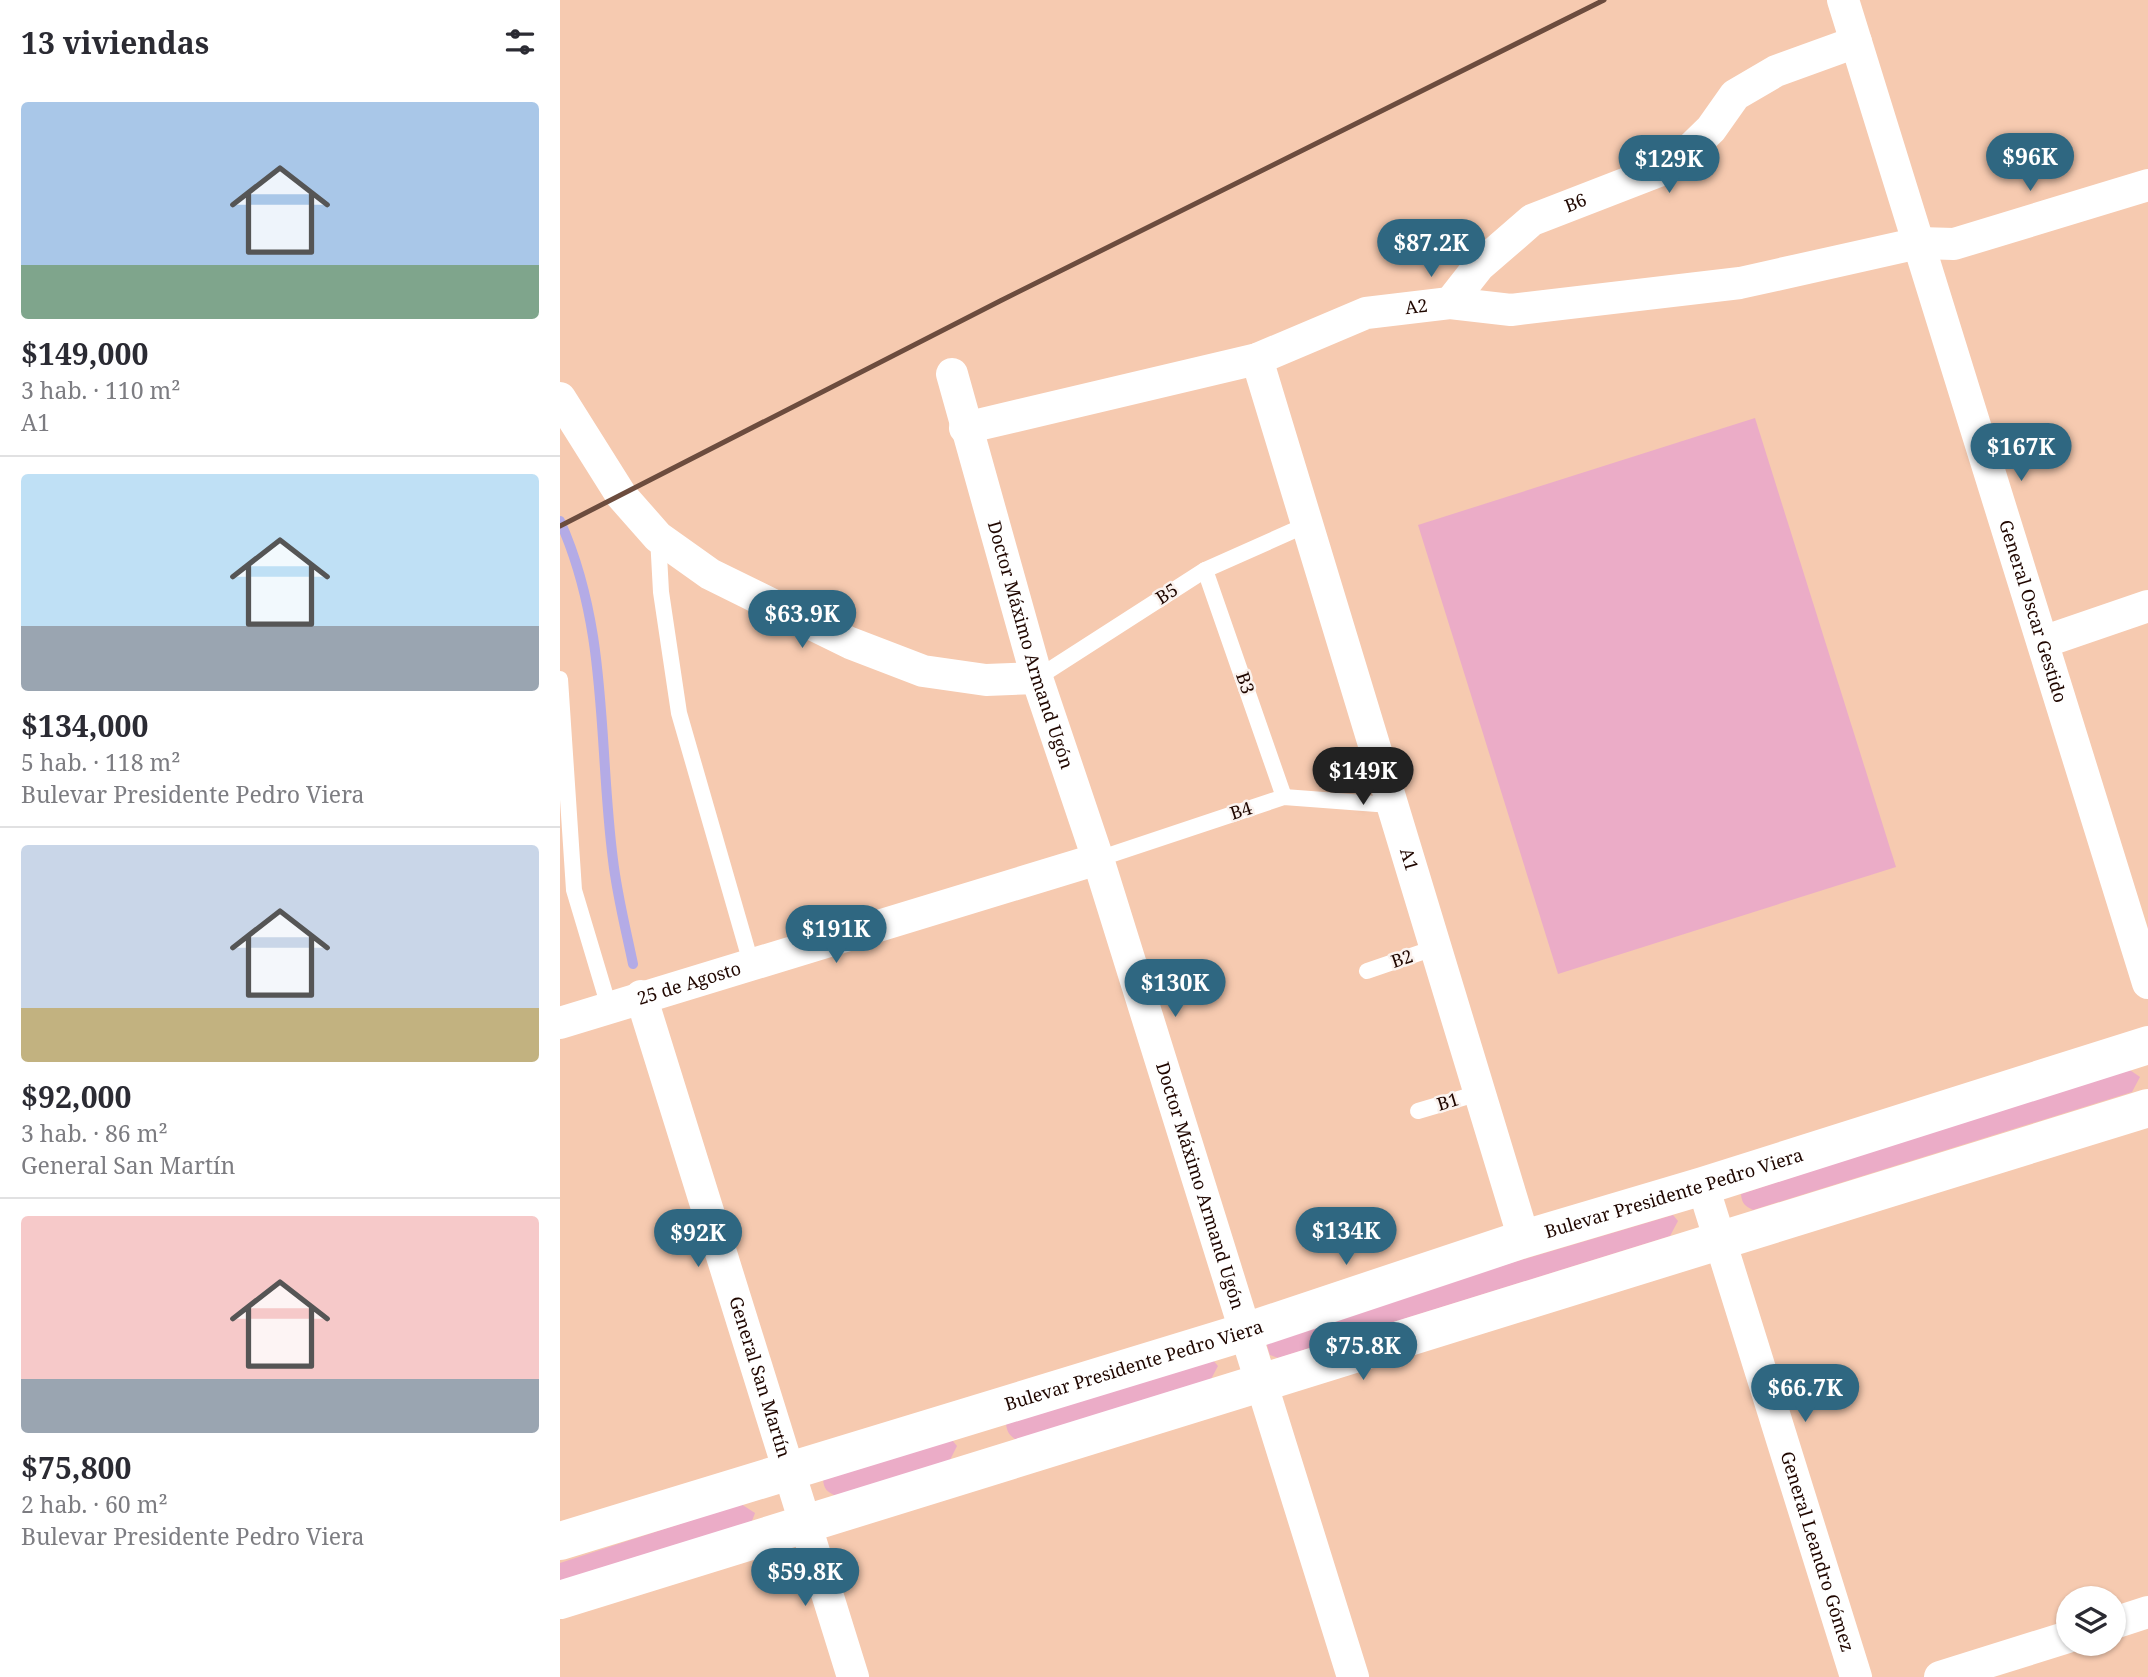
<!DOCTYPE html>
<html lang="es">
<meta charset="utf-8">
<style>
body{margin:0;font-family:"Noto Serif",serif;background:#f2f2f3;color:#2b2b33;height:100vh;display:flex;flex-direction:column;font-size:26px;white-space:nowrap}
*{box-sizing:border-box;margin:0}
p{font-size:23px;color:#7c7c81}
.icon{flex:none;width:38px;height:38px;fill:none;stroke:currentColor;stroke-width:2;stroke-linecap:round;stroke-linejoin:round}
.map{position:relative;flex:1;overflow:hidden}
.panel{display:flex;flex-direction:column;background:#fff;width:560px}
.panel>*{flex:none}
.controls{position:absolute;left:1496px;top:1586px;display:grid;gap:14px}
.controls a{display:grid;place-items:center;width:70px;height:70px;border-radius:50%;background:#fff;box-shadow:0 2px 5px #0004;font-size:35px}
.price{position:absolute;translate:-50% -60px;padding:0 16px;border-radius:24px;background:#2f6781;color:#fff;font-size:23px;line-height:46px;filter:drop-shadow(0 2px 4px #0008)}
.price::after{content:'';position:absolute;left:50%;top:42px;width:21px;height:16px;margin-left:-10px;background:inherit;clip-path:polygon(0 0,100% 0,50% 100%)}
.price.current{background:#222;color:#fff}
ul{padding:0;list-style:none}
li{display:grid;align-content:center;gap:14px;height:371px;padding:0 21px}
li+li{border-top:2px solid #e1e1e2}
li span{display:grid;place-items:center;height:217px;border-radius:7px;color:#555}
li>.icon{margin-inline-start:auto}
span .icon{width:126px;height:126px;fill:#fffc;stroke-width:1}
li b{font-size:30px}
h2{display:flex;justify-content:space-between;align-items:center;height:84px;padding:0 21px;font-size:30px}
main{display:flex;flex:1;min-height:0}
.map>svg:first-child{display:block}
.green{fill:#ebacc7}
.lines{fill:none;stroke-linecap:round;stroke-linejoin:round}
.stream{stroke:#b4abe6;stroke-width:10}
.service{stroke:#fff;stroke-width:16}
.minor{stroke:#fff;stroke-width:32}
.tertiary{stroke:#fff;stroke-width:38}
.rail{stroke:#6c4c3e;stroke-width:5}
.labels{text-anchor:middle;stroke-width:5;stroke-linejoin:round;paint-order:stroke}
.street-label{font-size:18px;fill:#200700;stroke:#fbf3ef}
</style>
<main>
<section class="panel">
<h2>13 viviendas<svg class="icon" aria-label="filters" viewBox="0 0 24 24"><path d="M4 7h16M4 17h16"/><circle cx="9" cy="7" r="2"/><circle cx="15" cy="17" r="2"/></svg></h2>
<ul>
<li><span style="background:linear-gradient(#a9c7e8 75%,#7fa58c 0)"><svg class="icon" aria-label="home" viewBox="0 0 24 24"><path d="M3 11l9-7 9 7M6 9v11h12V9"/></svg></span><div><b>$149,000</b><p>3 hab. · 110 m²</p><p>A1</p></div></li>
<li><span style="background:linear-gradient(#bfe0f5 70%,#9aa5b1 0)"><svg class="icon" aria-label="home" viewBox="0 0 24 24"><path d="M3 11l9-7 9 7M6 9v11h12V9"/></svg></span><div><b>$134,000</b><p>5 hab. · 118 m²</p><p>Bulevar Presidente Pedro Viera</p></div></li>
<li><span style="background:linear-gradient(#c9d6e8 75%,#c2b280 0)"><svg class="icon" aria-label="home" viewBox="0 0 24 24"><path d="M3 11l9-7 9 7M6 9v11h12V9"/></svg></span><div><b>$92,000</b><p>3 hab. · 86 m²</p><p>General San Martín</p></div></li>
<li><span style="background:linear-gradient(#f6c9c9 75%,#9aa5b1 0)"><svg class="icon" aria-label="home" viewBox="0 0 24 24"><path d="M3 11l9-7 9 7M6 9v11h12V9"/></svg></span><div><b>$75,800</b><p>2 hab. · 60 m²</p><p>Bulevar Presidente Pedro Viera</p></div></li>
</ul>
</section>
<div class="map">
<svg width="1588" height="1677" viewBox="0 0 1588 1677">
<rect width="100%" height="100%" fill="#f6cab0"/>
<g class="green">
<polygon points="1195,418 1336,867 998,974 858,525"/>
<path d="M 1567,1068 L 1580,1077 L 1572,1092 L 1193,1210 C 1185,1206 1182,1204 1181,1194 Z"/>
<polygon points="1113,1215 1118,1221 1110,1236 718,1358 710,1355 706,1342 914,1274"/>
<path d="M 652,1359 L 658,1366 L 650,1381 L 458,1441 C 450,1436 447,1433 446,1424 Z"/>
<path d="M 392,1440 L 397,1446 L 389,1462 L 276,1496 C 267,1492 264,1489 263,1480 Z"/>
<polygon points="181,1504 195,1513 192,1521 0,1586 0,1563"/>
</g>
<g class="lines">
<path class="stream" d="M 0,521 C 49,630 38,744 53,860 C 57,895 66,930 73,964"/>
<g class="service">
<polyline points="98,537 101,592 119,713 191,963"/>
<polyline points="645,570 724,797"/>
<polyline points="477,678 645,570 746,525"/>
<polyline points="0,679 14,890 49,1007"/>
<polyline points="538,859 724,797 830,805"/>
<polyline points="807,971 877,947"/>
<polyline points="858,1111 919,1093"/>
</g>
<g class="minor">
<path id="s1" d="M 1283,0 L 1588,983"/>
<path id="s2" d="M 890,303 L 919,266 L 972,220 L 1114,165 L 1151,129 L 1175,95 L 1216,71 L 1296,42"/>
<path id="s3" d="M 697,359 L 964,1239"/>
<path id="s4" d="M 392,374 L 477,678 L 538,859 L 793,1677"/>
<polyline points="0,398 61,495 98,537 150,574 290,643 363,671 426,680 477,678"/>
<path id="s5" d="M 405,428 L 697,359 L 806,313 L 890,303 L 951,310 L 1180,283 L 1359,243 L 1394,244 L 1588,185"/>
<polyline points="1483,642 1588,606"/>
<path id="s6" d="M 81,996 L 293,1677"/>
<path id="s7" d="M 0,1023 L 538,859"/>
<path id="s8" d="M 1143,1186 L 1296,1677"/>
<polyline points="1554,1623 1588,1612"/>
<polyline points="1380,1677 1508,1637"/>
</g>
<g class="tertiary">
<path id="s9" d="M 0,1541 L 685,1332 L 964,1239 L 1143,1186 L 1588,1045"/>
<polyline points="0,1600 1588,1108"/>
</g>
<polyline class="rail" points="0,526 440,301 1044,0"/>
</g>
<g class="labels">
<g class="street-label">
<text dy="6" stroke="none"><textPath href="#s2" startOffset="164">B6</textPath></text>
<text dy="6" stroke="none"><textPath href="#s5" startOffset="469">A2</textPath></text>
<text transform="translate(607 594) rotate(-33)" y="6">B5</text>
<text dy="6" stroke="none"><textPath href="#s1" startOffset="640">General Oscar Gestido</textPath></text>
<text dy="6" stroke="none"><textPath href="#s4" startOffset="282">Doctor Máximo Armand Ugón</textPath></text>
<text transform="translate(685 683) rotate(71)" y="6">B3</text>
<text transform="translate(681 811) rotate(-18)" y="6">B4</text>
<text dy="6" stroke="none"><textPath href="#s3" startOffset="523">A1</textPath></text>
<text transform="translate(842 959) rotate(-19)" y="6">B2</text>
<text dy="6" stroke="none"><textPath href="#s7" startOffset="135">25 de Agosto</textPath></text>
<text transform="translate(888 1102) rotate(-17)" y="6">B1</text>
<text dy="6" stroke="none"><textPath href="#s4" startOffset="849">Doctor Máximo Armand Ugón</textPath></text>
<text dy="6" stroke="none"><textPath href="#s9" startOffset="1167">Bulevar Presidente Pedro Viera</textPath></text>
<text dy="6" stroke="none"><textPath href="#s9" startOffset="600">Bulevar Presidente Pedro Viera</textPath></text>
<text dy="6" stroke="none"><textPath href="#s6" startOffset="399">General San Martín</textPath></text>
<text dy="6" stroke="none"><textPath href="#s8" startOffset="383">General Leandro Gómez</textPath></text>
</g>
</g>
</svg>
<div class="controls">
<a><svg class="icon" aria-label="layers" viewBox="0 0 24 24"><path d="M12 4l9 5-9 5-9-5zM3 14l9 5 9-5"/></svg></a>
</div>
<b class="price" style="left:1470px;top:193px">$96K</b>
<b class="price" style="left:1109px;top:195px">$129K</b>
<b class="price" style="left:871px;top:279px">$87.2K</b>
<b class="price" style="left:1461px;top:483px">$167K</b>
<b class="price" style="left:242px;top:650px">$63.9K</b>
<b class="price current" style="left:803px;top:807px">$149K</b>
<b class="price" style="left:276px;top:965px">$191K</b>
<b class="price" style="left:615px;top:1019px">$130K</b>
<b class="price" style="left:786px;top:1267px">$134K</b>
<b class="price" style="left:138px;top:1269px">$92K</b>
<b class="price" style="left:803px;top:1382px">$75.8K</b>
<b class="price" style="left:1245px;top:1424px">$66.7K</b>
<b class="price" style="left:245px;top:1608px">$59.8K</b>
</div>
</main>
